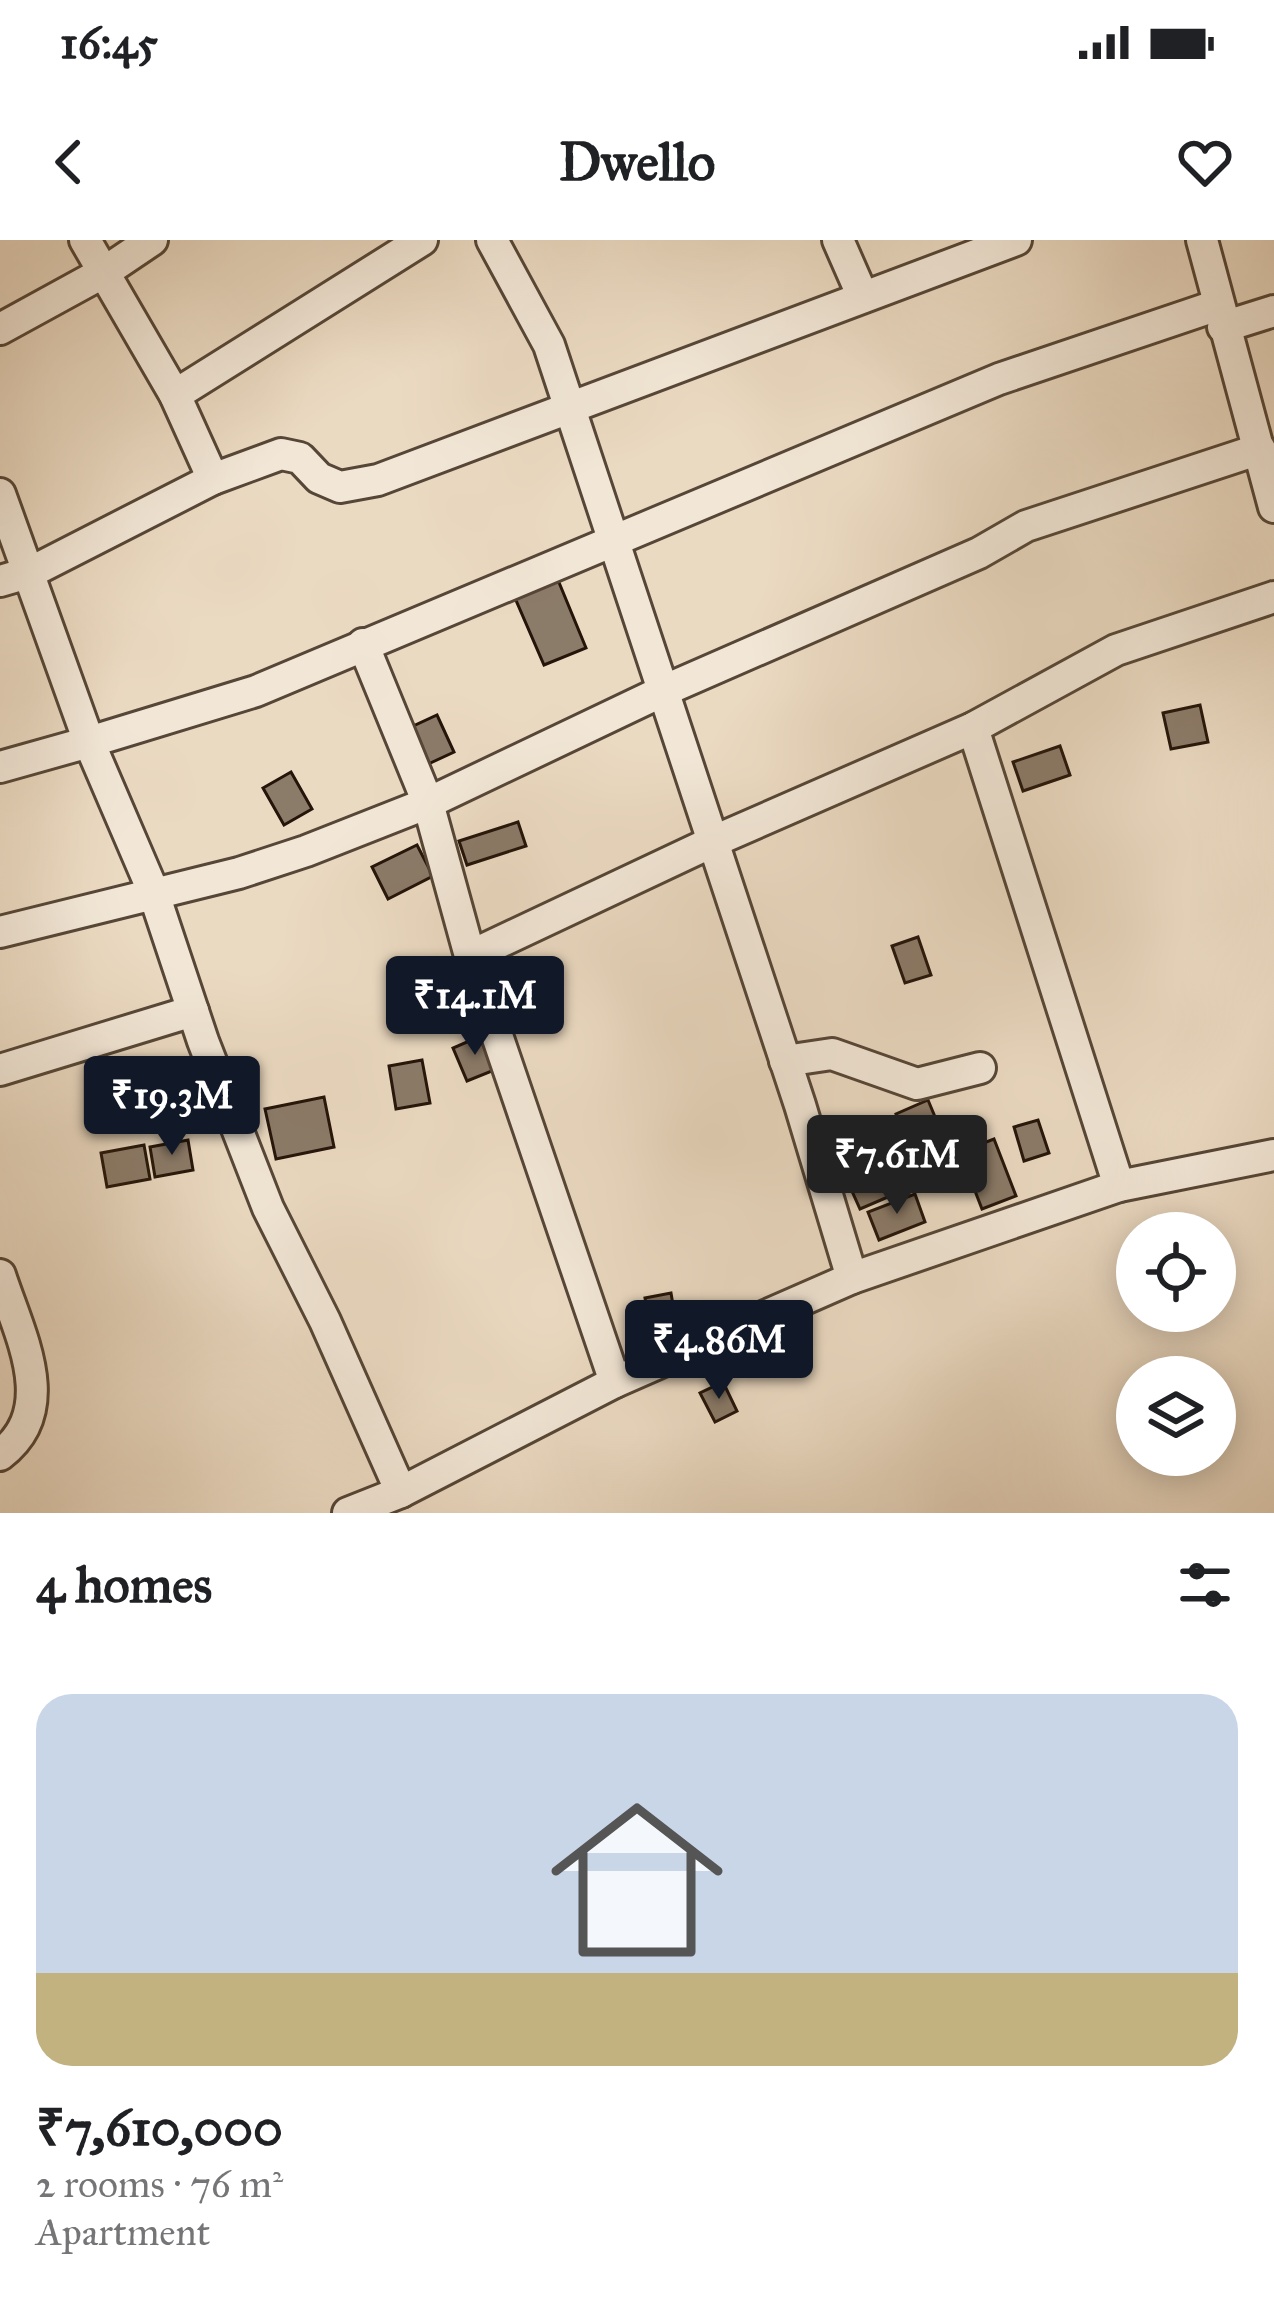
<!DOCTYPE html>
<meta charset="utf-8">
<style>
body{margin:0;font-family:"IM FELL Great Primer",serif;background:#f6f6f6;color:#202124;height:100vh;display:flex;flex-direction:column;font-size:45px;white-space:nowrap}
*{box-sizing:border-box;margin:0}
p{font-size:39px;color:#757577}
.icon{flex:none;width:66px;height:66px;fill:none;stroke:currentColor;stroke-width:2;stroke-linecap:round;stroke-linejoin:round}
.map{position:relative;height:1273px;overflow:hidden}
.drawer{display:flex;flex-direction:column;background:#fff;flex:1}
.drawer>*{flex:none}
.buttons{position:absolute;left:1116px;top:972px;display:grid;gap:24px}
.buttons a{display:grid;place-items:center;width:120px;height:120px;border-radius:50%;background:#fff;box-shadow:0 6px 30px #0003;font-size:60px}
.price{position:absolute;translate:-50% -102px;padding:0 27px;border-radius:12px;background:#111827;color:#fff;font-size:39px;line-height:78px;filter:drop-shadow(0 3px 6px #0008)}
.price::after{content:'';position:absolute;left:50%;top:72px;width:36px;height:27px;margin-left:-18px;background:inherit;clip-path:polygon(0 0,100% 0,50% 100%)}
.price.active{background:#222;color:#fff}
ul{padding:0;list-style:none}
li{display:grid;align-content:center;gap:24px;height:636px;padding:0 36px}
li span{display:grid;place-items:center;height:372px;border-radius:36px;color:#555}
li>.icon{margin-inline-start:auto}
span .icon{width:216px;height:216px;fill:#fffc;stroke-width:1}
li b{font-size:51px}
h2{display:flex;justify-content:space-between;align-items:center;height:144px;padding:0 36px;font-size:51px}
.status{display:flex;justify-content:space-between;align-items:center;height:84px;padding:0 60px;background:#fff;direction:ltr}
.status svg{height:33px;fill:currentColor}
header{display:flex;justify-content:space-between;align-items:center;height:156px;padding:0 36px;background:#fff;font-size:54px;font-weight:700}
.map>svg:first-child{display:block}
.building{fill:#8b7b69;stroke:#241409;stroke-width:3}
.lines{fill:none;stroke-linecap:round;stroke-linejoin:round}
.minor-casing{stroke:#564637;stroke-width:36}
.minor{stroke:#f2e7d7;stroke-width:30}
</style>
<div class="status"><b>16:45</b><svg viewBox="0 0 49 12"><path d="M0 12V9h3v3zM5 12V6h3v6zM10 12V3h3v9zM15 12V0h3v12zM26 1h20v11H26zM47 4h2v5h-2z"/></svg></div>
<header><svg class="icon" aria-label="back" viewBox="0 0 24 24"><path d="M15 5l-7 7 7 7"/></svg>Dwello<svg class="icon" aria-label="heart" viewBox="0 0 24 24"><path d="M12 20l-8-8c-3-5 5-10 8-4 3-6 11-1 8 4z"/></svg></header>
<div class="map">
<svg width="1274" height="1273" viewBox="0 0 1274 1273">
<rect width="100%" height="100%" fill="#ebdac2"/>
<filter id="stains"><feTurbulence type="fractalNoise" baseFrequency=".00167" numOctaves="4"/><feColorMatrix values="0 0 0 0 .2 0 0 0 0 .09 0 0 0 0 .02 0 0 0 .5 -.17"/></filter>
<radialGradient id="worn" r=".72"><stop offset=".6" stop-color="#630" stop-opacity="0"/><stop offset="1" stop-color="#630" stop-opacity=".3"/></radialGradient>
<g class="building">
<polygon points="558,340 586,408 544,425 515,358"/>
<polygon points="1200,465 1208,502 1171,509 1163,473"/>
<polygon points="437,475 454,512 426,525 409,488"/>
<polygon points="1060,506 1070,535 1023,551 1013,522"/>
<polygon points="291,532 312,569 284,585 263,548"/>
<polygon points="518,582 526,606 467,625 459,601"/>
<polygon points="417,605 433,636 388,659 372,627"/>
<polygon points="918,697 931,735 905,743 892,706"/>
<polygon points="483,795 497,829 467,841 453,808"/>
<polygon points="422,820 430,863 396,869 389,826"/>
<polygon points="151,843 156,867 129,873 124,849"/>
<polygon points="324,857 334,907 276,919 265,869"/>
<polygon points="928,860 948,908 916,921 896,874"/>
<polygon points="1038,880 1049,913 1024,921 1014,887"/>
<polygon points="994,899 1016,956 982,969 960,912"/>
<polygon points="188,900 193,930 155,937 150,907"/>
<polygon points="144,905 150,939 107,947 101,913"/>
<polygon points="896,919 909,948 860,969 847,940"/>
<polygon points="915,954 925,982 879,1000 868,972"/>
<polygon points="671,1053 676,1083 650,1087 645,1058"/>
<polygon points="723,1142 737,1171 715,1182 700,1153"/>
</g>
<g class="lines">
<defs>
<g id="minor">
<polyline points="838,0 863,57"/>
<polyline points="1202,0 1274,267"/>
<polyline points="1223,87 1274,71"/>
<polyline points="0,89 106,31 152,0"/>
<polyline points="175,155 422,0"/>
<polyline points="213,239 281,214 300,218 319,238 340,247 378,240 1016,0"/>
<polyline points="0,254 89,502 0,527"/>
<polyline points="0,341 31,332 213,239 175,155 85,0"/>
<polyline points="363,404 428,563 470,716 615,1142"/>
<polyline points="973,488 1119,946"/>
<polyline points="0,692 239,633 306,611 428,563 663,451 979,313 1026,286 1260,209"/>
<polyline points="470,716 712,602 973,488 1116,410 1274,357"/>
<polyline points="785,821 832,814 917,844 980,828"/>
<polyline points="0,830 193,771"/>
<path d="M 0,1035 C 19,1094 61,1169 0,1215"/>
<polyline points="852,1038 1119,946 1274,915"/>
<polyline points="401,1252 325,1081 268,968 203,801 153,651 89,502 256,451 999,139 1218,65"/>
<polyline points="348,1273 401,1252 615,1142 852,1038 800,865 549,105 492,0"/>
</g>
</defs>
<use href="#minor" class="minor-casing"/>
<use href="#minor" class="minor"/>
</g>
<rect width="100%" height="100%" filter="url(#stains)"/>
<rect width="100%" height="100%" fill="url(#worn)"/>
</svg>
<div class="buttons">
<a><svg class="icon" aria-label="locate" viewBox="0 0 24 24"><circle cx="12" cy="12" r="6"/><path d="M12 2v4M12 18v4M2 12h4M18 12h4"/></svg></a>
<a><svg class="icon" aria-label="layers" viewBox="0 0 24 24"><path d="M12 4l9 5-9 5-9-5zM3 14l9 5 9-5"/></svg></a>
</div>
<b class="price" style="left:475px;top:818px">₹14.1M</b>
<b class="price" style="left:172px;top:918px">₹19.3M</b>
<b class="price active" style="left:897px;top:977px">₹7.61M</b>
<b class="price" style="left:719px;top:1162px">₹4.86M</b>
</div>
<section class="drawer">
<h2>4 homes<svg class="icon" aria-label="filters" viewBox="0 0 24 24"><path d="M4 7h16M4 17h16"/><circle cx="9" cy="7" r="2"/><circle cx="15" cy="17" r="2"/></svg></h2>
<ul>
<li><span style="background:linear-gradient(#c9d6e8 75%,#c2b280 0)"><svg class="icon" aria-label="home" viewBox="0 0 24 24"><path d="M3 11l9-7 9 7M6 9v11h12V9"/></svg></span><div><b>₹7,610,000</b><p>2 rooms · 76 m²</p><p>Apartment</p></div></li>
</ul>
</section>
